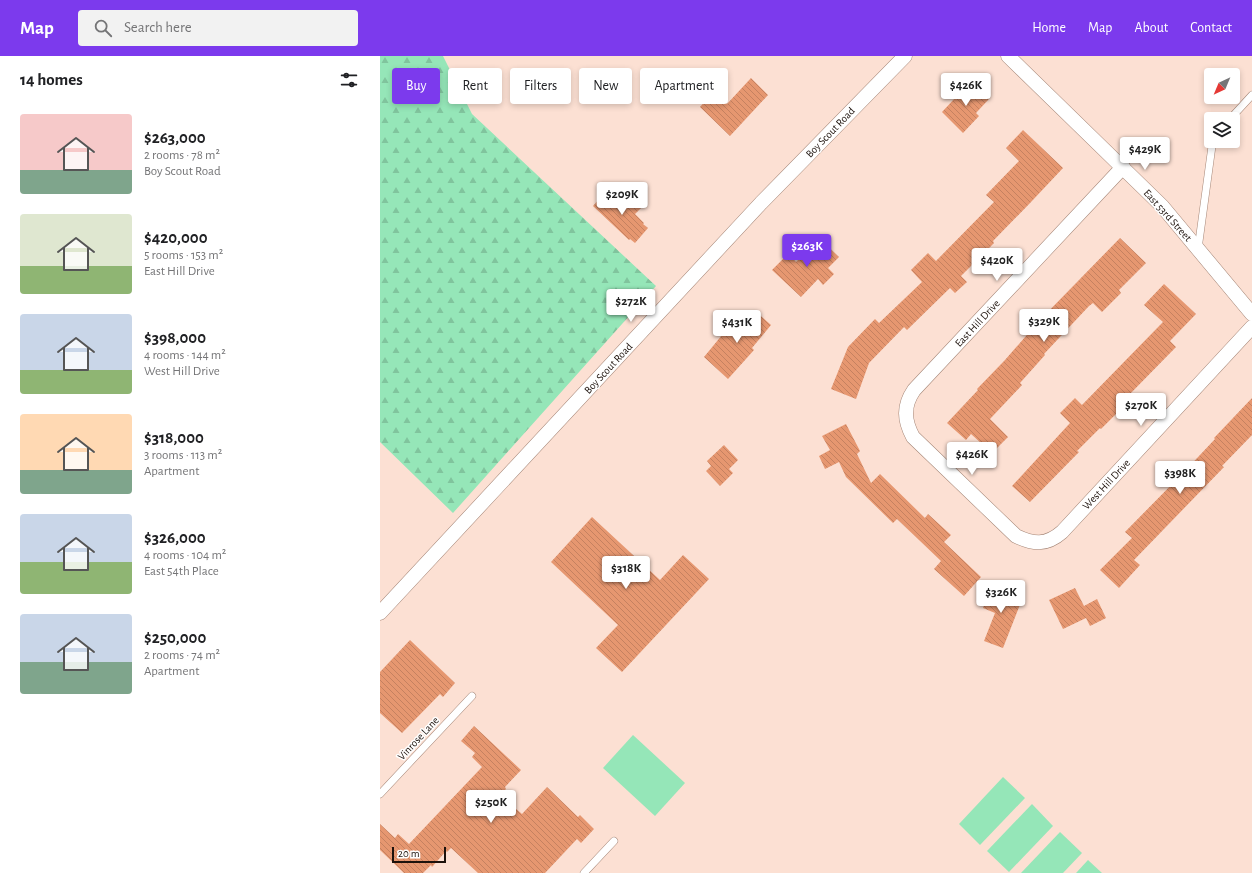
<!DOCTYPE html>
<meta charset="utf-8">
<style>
body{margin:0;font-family:"Alegreya Sans",sans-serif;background:#f2f2f2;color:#202124;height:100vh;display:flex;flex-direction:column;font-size:15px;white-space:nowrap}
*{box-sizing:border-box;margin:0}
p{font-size:13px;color:#757577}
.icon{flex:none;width:22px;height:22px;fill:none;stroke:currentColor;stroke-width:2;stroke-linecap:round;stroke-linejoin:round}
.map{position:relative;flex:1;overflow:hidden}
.panel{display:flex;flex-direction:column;background:#fff;width:380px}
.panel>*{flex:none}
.guide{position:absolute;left:12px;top:12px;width:380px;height:36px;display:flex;gap:8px}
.needle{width:26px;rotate:224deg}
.buttons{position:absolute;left:824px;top:12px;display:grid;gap:8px}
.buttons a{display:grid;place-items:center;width:36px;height:36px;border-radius:4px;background:#fff;box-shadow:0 2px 6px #0003;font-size:20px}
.scale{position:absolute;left:12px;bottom:10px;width:54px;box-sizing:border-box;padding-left:4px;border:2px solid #1d120c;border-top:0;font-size:11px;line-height:14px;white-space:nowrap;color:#1d120c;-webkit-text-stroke:3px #fff;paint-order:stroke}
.price{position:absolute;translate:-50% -34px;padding:0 9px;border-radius:4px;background:#fff;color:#222;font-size:13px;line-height:26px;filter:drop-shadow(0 1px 2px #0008)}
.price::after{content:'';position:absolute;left:50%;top:24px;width:12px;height:9px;margin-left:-6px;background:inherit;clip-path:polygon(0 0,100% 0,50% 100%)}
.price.current{background:#7c3aed;color:#fff}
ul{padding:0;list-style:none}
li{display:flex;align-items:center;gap:12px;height:100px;padding:0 20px}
li span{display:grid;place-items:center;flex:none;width:112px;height:80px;border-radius:4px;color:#555}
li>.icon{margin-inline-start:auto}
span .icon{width:48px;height:48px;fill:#fffc;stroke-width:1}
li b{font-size:17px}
h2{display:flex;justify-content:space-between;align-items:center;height:48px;padding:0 20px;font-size:17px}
.chip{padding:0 14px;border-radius:4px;background:#fff;box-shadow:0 2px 6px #0003;font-size:14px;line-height:36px}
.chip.current{background:#7c3aed;color:#fff}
header{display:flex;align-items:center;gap:24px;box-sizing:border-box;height:56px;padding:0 20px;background:#7c3aed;color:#fff}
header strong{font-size:19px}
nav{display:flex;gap:22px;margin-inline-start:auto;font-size:14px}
.search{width:280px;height:36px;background:#f2f2f2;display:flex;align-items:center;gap:10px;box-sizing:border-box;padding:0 14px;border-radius:4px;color:#757577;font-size:15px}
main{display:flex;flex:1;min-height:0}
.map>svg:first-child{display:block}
.forest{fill:url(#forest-firs)}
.pitch{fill:#95e6b8}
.building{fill:url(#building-back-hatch)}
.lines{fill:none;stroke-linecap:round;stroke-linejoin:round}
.service-casing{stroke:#a48576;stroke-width:8}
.minor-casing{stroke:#a48576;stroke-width:15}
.service{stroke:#fff;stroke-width:7}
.minor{stroke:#fff;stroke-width:14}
.labels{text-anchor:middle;stroke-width:3;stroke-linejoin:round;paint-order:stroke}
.street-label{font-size:11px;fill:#1d120c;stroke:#fff}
</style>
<header>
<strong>Map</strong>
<div class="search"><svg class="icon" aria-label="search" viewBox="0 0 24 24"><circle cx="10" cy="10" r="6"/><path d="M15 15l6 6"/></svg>Search here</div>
<nav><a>Home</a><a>Map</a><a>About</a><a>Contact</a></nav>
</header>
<main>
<section class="panel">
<h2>14 homes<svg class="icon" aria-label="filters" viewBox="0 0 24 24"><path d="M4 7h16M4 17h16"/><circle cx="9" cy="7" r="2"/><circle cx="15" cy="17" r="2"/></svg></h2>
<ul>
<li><span style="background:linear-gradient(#f6c9c9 70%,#7fa58c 0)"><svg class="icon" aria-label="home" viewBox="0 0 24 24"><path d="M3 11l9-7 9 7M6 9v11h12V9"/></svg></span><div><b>$263,000</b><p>2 rooms · 78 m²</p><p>Boy Scout Road</p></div></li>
<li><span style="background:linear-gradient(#dfe7d0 65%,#8fb573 0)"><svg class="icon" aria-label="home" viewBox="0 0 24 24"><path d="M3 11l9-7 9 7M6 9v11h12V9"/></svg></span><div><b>$420,000</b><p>5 rooms · 153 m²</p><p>East Hill Drive</p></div></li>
<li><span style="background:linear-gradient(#c9d6e8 70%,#8fb573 0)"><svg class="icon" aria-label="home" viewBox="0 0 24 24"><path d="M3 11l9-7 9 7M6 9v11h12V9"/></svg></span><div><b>$398,000</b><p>4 rooms · 144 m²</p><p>West Hill Drive</p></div></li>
<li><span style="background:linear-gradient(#ffd9b3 70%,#7fa58c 0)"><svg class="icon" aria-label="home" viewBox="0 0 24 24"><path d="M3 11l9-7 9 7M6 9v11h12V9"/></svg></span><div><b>$318,000</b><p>3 rooms · 113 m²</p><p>Apartment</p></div></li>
<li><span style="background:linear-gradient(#c9d6e8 60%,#8fb573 0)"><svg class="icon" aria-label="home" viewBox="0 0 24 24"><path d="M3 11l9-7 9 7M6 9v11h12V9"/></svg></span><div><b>$326,000</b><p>4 rooms · 104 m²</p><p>East 54th Place</p></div></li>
<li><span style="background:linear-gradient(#c9d6e8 60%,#7fa58c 0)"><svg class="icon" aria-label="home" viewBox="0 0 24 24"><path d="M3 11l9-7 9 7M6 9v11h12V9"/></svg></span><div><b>$250,000</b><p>2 rooms · 74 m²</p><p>Apartment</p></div></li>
</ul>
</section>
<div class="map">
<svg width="872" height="817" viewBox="0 0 872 817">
<defs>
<pattern id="forest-firs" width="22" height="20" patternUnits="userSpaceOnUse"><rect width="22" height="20" fill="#95e6b8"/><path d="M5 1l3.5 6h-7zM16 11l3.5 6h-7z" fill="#80c49d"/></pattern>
<pattern id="building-back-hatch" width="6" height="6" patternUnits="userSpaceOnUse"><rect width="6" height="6" fill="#e69770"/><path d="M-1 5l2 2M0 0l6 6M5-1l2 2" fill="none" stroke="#c58160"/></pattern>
</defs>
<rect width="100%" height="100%" fill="#fce0d3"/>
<polygon class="forest" points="0,0 63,0 92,58 276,230 73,457 0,386"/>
<g class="pitch">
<polygon points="253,679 305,727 275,760 223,712"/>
<polygon points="623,721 645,742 600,789 579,768"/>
<polygon points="652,748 673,770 629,816 607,795"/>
<polygon points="680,776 702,797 683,817 641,817"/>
<polygon points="708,804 722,817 696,817"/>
</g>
<g class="building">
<polygon points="371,22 388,39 350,80 320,51 334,35 347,48"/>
<polygon points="590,26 609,43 596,57 599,60 583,77 562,56"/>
<polygon points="643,74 683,112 651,146 613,185 614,187 581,220 587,226 575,237 570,232 527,274 524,271 489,307 476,343 451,333 468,291 495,263 499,267 542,226 531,214 548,197 556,205 614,146 606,139 639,105 626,92"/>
<polygon points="227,134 244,150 250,143 261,152 255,158 264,167 263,168 268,172 255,187 250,183 249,184 213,150"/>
<polygon points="740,182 766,207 739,234 741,237 722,256 713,247 709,250 664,298 665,299 640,327 642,329 610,363 628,381 612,397 591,378 586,384 567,367 598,334 597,333 625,304 659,265"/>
<polygon points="440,183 459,201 448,212 454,218 443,229 438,223 421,241 392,214 408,198 416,206"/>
<polygon points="784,228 816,258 790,285 796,291 748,340 751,343 721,373 720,372 697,395 699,396 650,446 632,430 690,367 680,357 695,342 702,349 783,266 764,249"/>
<polygon points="374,254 391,269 372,292 374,294 348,323 324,301 356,262 362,267"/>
<polygon points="872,342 872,379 842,410 844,411 754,504 760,509 739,532 720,514 752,482 745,476 804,416 835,383 834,382"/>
<polygon points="466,368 480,395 477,398 491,427 500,418 545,462 548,458 571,479 564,486 601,521 584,540 554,513 561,505 517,463 513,467 466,421 459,406 445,413 439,400 450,394 442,380"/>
<polygon points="344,389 358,404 349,413 353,417 340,430 326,415 331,410 327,405"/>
<polygon points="212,461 280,524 303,499 329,523 242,616 216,592 238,569 171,506"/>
<polygon points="612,528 643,541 623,592 604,585 615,557 603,552"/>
<polygon points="695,532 704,550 717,543 726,562 710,570 706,562 683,573 669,544"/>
<polygon points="30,584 75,627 63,641 60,638 22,677 0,657 0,616"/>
<polygon points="94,670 141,714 125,731 126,733 120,739 142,758 167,731 198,761 200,759 214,773 201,787 197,783 165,817 98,817 71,792 67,796 66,795 52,811 51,809 43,817 24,817 0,794 0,768 15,782 18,778 29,788 102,711 92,701 95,697 81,685"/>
</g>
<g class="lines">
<defs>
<g id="service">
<polyline points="850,63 872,39"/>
<polyline points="818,193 832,90 834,85"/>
<polyline points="0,738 92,640"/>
<polyline points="204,817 234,785"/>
</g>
<g id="minor">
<polyline points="628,0 782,150 872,258"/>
<path d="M 743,111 L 534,334 C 523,350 524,364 533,381 L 636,480 C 653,488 666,490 682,476 L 872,271"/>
<polyline points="0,557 381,147 525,0"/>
</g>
</defs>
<use href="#service" class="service-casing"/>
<use href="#minor" class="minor-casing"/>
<use href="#service" class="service"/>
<use href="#minor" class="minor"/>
</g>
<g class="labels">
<g class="street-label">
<text transform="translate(450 76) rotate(-46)" y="4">Boy Scout Road</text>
<text transform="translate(788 159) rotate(48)" y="4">East 53rd Street</text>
<text transform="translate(597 267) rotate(-47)" y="4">East Hill Drive</text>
<text transform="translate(228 312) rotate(-47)" y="4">Boy Scout Road</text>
<text transform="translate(726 428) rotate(-47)" y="4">West Hill Drive</text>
<text transform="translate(38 682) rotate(-47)" y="4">Vinrose Lane</text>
</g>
</g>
</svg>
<div class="buttons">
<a><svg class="needle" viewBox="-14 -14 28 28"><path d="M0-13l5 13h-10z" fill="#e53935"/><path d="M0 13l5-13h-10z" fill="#757577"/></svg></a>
<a><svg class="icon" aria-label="layers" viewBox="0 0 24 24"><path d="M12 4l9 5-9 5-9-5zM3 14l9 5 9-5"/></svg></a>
</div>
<div class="scale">20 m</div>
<b class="price" style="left:586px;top:51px">$426K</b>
<b class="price" style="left:765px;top:115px">$429K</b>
<b class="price" style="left:242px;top:160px">$209K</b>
<b class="price current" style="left:427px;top:212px">$263K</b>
<b class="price" style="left:617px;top:226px">$420K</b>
<b class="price" style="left:251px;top:267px">$272K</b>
<b class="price" style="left:664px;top:287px">$329K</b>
<b class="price" style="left:357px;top:288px">$431K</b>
<b class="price" style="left:761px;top:371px">$270K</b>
<b class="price" style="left:592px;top:420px">$426K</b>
<b class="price" style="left:800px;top:439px">$398K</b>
<b class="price" style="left:246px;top:534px">$318K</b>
<b class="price" style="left:621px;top:558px">$326K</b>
<b class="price" style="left:111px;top:768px">$250K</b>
<div class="guide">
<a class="chip current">Buy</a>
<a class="chip">Rent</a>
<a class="chip">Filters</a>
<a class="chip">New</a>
<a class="chip">Apartment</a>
</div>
</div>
</main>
